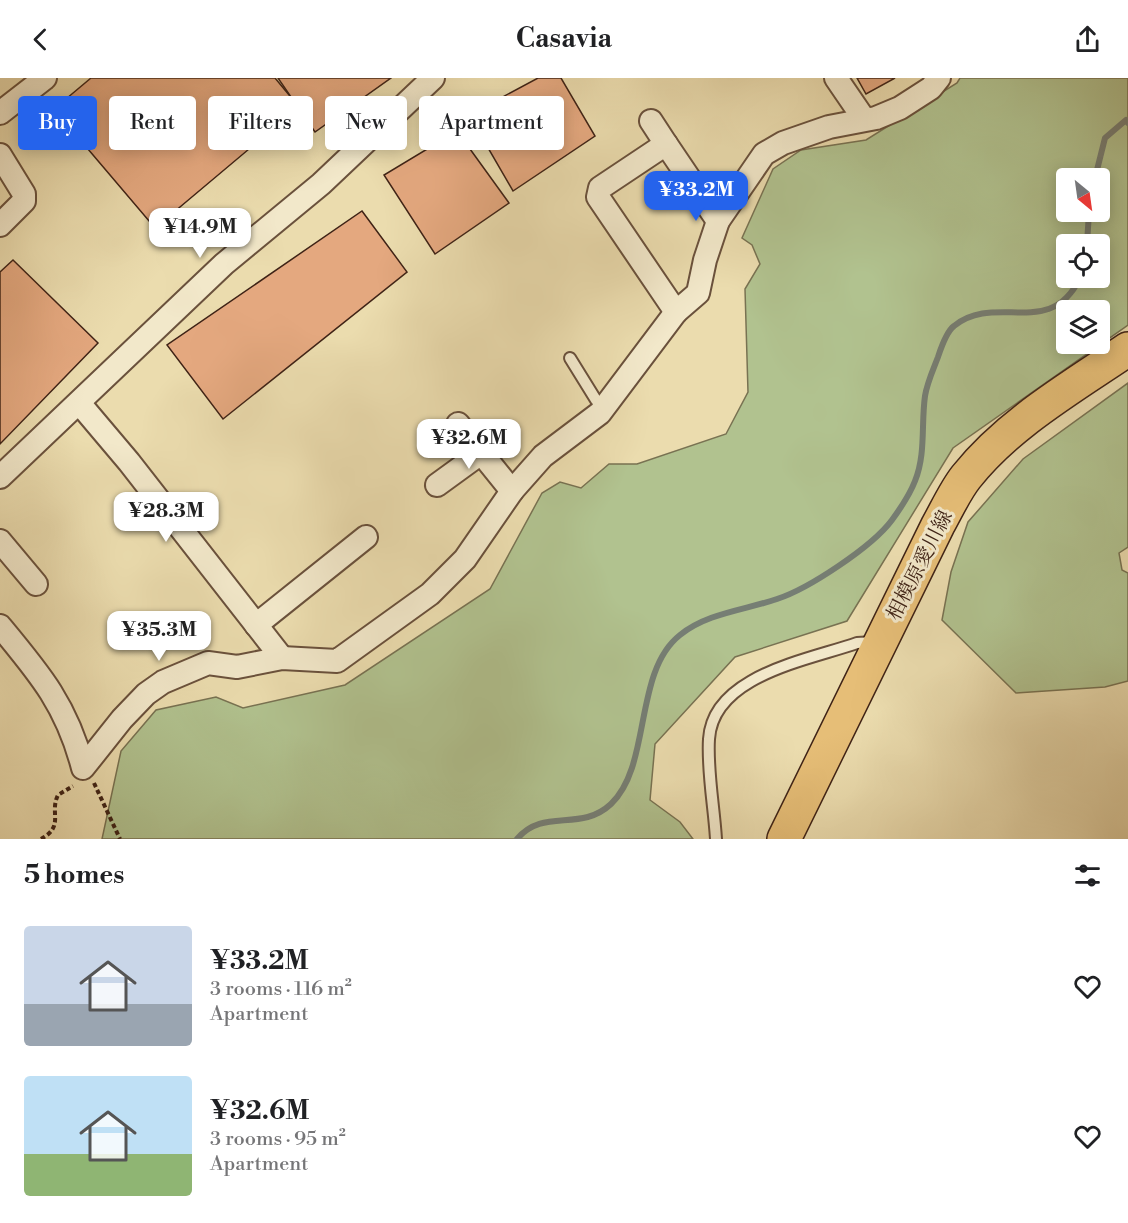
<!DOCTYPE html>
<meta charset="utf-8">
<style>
body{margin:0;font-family:"Libre Bodoni","Noto Serif JP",serif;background:#f6f6f6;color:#202124;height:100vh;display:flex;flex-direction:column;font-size:22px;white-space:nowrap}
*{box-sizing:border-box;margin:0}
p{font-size:20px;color:#757577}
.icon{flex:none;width:33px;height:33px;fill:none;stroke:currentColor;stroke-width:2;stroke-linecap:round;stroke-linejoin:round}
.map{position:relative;height:761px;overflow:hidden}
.sheet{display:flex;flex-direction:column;background:#fff;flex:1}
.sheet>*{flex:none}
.top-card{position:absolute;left:18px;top:18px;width:600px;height:54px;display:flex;gap:12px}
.needle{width:39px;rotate:151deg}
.tools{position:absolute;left:1056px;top:90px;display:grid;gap:12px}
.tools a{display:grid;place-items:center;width:54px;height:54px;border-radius:6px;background:#fff;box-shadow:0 3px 15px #0003;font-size:30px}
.price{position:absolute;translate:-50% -51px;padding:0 14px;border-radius:12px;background:#fff;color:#222;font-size:20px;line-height:39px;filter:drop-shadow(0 2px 3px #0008)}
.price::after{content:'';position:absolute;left:50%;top:36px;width:18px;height:14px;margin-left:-9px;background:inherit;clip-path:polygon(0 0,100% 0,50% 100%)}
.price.active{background:#2563eb;color:#fff}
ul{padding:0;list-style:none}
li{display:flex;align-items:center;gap:18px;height:150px;padding:0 24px}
li span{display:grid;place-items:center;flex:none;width:168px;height:120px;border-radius:6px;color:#555}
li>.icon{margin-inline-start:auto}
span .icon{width:72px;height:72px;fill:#fffc;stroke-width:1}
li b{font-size:26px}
h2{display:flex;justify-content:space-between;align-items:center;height:72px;padding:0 24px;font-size:26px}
.chip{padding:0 21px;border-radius:6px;background:#fff;box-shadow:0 3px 15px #0003;font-size:21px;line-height:54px}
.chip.active{background:#2563eb;color:#fff}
header{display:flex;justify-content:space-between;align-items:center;height:78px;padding:0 24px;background:#fff;font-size:27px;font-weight:800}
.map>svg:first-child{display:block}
.green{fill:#b1c28f;stroke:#787252;stroke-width:1.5;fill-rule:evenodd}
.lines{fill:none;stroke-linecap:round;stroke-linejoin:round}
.stream{stroke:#767e74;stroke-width:6}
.building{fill:#e4a87f;stroke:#3f2316;stroke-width:1.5}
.service-casing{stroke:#6a513c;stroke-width:14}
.minor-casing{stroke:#6a513c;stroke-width:26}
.primary-casing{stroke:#3f2316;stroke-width:36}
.path{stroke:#3f2316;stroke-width:4;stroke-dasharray:4.5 3;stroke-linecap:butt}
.service{stroke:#f2e8ca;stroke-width:10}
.minor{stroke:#f2e8ca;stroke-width:22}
.primary{stroke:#e6be77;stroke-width:33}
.labels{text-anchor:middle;stroke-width:6;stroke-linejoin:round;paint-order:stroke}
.street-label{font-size:20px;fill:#3f2316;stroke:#f2e8ca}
</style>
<header><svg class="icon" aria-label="back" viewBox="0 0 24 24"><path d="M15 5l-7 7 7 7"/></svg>Casavia<svg class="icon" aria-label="share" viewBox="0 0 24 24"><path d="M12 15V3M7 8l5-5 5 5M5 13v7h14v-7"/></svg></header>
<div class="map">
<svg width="1128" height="761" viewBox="0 0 1128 761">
<rect width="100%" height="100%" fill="#ebdcae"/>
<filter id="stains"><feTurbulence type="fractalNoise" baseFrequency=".00333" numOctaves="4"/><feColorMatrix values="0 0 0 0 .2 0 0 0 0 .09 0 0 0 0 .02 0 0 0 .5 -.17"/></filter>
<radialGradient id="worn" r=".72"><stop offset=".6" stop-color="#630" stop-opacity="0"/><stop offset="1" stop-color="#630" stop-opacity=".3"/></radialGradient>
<g class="green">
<path d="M 960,0 L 1128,0 L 1128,247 L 953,370 L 847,543 L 735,579 L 655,666 L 650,722 L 680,744 L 693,761 L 102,761 L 121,673 L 156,632 L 216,619 L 243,630 L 345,607 L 490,511 L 542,415 L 560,404 L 581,410 L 609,386 L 637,386 L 726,356 L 748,314 L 745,211 L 760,186 L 752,167 L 742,160 L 773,91 L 801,72 L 866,62 L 957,5 ZM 1066,100 L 1100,100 L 1100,134 L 1066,134 ZM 1066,166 L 1100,166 L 1100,200 L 1066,200 ZM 1066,232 L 1100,232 L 1100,266 L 1066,266 Z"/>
<polygon points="1128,305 1128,469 1119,475 1122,492 1128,495 1128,603 1105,609 1016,615 942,542 951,494 968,444 1023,381"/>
</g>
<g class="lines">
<g class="stream">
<polyline points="1095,100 1105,60 1126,42 1128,45"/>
<polyline points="1087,166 1089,134"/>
<path d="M 517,761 C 544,729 580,755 611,726 C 652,687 633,594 680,557 C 707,535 745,532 777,521 C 808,511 872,469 892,442 C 900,431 910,416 915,403 C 926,376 921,346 925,318 C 927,305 933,292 938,279 C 941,270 946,254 954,248 C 996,214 1050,262 1080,200"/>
</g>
</g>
<g class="building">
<polygon points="91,0 275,0 299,29 155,150 54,31"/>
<polygon points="278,0 391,0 315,54"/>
<polygon points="538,0 561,0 595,58 513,113 469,37"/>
<polygon points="857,0 895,0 866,16"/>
<polygon points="457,53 509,125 435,176 384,97"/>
<polygon points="362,133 407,194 223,341 167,267"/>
<polygon points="13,182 98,265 0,366 0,194"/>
</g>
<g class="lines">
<defs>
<g id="service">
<polyline points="570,280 596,322 605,328"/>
<path d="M 716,761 C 714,728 707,693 709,661 C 713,597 809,582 857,565 L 874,564"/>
</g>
<g id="minor">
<polyline points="836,0 864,41"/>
<polyline points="0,35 45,0"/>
<polyline points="651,43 666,66"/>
<polyline points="0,77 24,116 24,123 0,147"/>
<polyline points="676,234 598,119 600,110 666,66 718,143"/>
<polyline points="80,326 129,384 282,580"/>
<polyline points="458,346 512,413"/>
<polyline points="0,399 224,186 321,106 433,0"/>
<polyline points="437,407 481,375"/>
<polyline points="0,463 36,506"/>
<polyline points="256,547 366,459"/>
<path d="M 0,548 C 40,596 67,628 83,690 L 122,641 L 146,616 L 163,604 L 208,585 L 237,589 L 282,580 L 337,583 L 430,516 L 465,481 L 512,413 L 543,378 L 600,335 L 676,234 L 698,215 L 705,182 L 718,143 L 764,76 L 783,65 L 829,49 L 876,40 L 900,30 L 931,10 L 939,0"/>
</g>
<path id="primary" d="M 784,761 L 938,447 C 947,431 955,413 966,399 C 1009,345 1072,309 1128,271"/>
</defs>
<use href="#service" class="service-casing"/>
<use href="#minor" class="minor-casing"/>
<use href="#primary" class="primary-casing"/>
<g class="path">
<polyline points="94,705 120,761"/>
<path d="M 41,761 C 65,748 49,735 58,717 L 73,708"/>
</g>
<use href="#service" class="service"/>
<use href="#minor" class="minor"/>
<use href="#primary" class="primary"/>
</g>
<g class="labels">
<g class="street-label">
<text transform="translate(919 487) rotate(-63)" y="7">相模原愛川線</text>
</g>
</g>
<rect width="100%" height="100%" filter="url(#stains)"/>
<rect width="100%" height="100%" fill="url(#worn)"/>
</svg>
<div class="tools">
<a><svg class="needle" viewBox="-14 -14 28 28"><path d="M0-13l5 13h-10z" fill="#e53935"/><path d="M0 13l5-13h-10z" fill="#757577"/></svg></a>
<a><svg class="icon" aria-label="locate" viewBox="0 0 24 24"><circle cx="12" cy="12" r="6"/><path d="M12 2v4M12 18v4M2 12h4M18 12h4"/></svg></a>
<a><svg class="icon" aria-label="layers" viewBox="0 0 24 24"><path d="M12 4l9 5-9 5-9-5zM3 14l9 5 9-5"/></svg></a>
</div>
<b class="price active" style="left:696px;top:144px">¥33.2M</b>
<b class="price" style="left:200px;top:181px">¥14.9M</b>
<b class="price" style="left:469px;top:392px">¥32.6M</b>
<b class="price" style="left:166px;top:465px">¥28.3M</b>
<b class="price" style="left:159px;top:584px">¥35.3M</b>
<div class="top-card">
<a class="chip active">Buy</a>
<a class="chip">Rent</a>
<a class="chip">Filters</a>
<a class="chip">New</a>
<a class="chip">Apartment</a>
</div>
</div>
<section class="sheet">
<h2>5 homes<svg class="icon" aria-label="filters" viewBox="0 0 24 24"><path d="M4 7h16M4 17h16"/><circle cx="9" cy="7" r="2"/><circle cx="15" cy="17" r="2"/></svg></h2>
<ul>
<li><span style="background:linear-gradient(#c9d6e8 65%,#9aa5b1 0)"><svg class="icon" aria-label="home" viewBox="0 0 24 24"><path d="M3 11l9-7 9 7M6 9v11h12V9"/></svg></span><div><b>¥33.2M</b><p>3 rooms · 116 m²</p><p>Apartment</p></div><svg class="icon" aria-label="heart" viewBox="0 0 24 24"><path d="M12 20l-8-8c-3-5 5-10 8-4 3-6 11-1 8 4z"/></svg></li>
<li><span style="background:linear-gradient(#bfe0f5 65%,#8fb573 0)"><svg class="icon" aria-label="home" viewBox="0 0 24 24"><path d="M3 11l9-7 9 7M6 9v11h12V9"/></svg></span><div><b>¥32.6M</b><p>3 rooms · 95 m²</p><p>Apartment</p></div><svg class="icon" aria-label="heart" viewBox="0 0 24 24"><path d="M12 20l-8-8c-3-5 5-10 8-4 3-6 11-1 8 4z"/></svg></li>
</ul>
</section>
